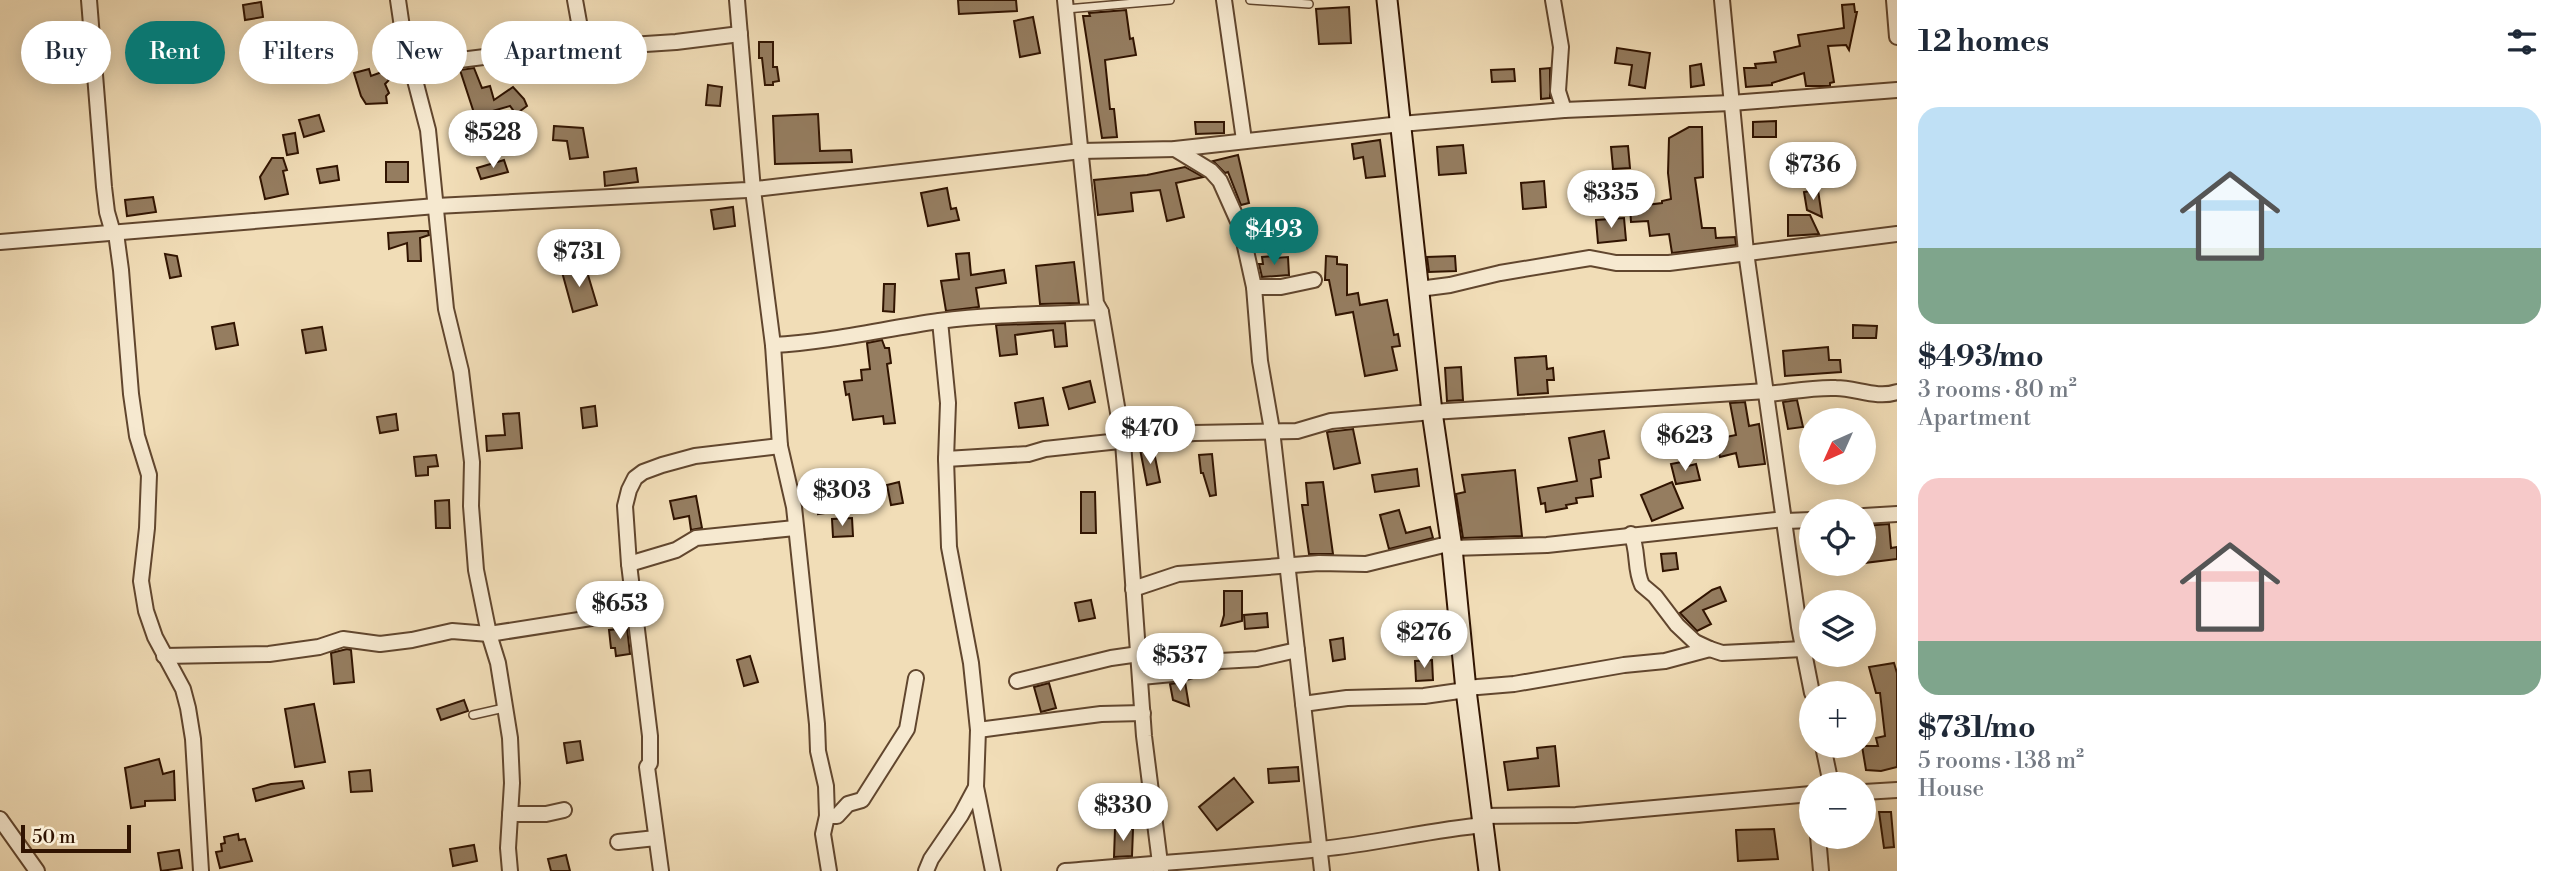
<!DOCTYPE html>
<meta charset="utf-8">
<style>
body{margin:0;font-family:"Libre Bodoni",serif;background:#f6f6f7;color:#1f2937;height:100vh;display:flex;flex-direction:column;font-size:26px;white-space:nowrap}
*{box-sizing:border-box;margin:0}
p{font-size:23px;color:#747a83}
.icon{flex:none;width:38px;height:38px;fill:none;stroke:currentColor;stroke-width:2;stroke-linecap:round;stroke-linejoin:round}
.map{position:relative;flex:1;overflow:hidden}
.details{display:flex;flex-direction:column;background:#fff;width:665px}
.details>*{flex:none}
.guide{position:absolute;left:21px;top:21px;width:665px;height:63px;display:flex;gap:14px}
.needle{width:46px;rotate:225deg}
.fabs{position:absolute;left:1799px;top:408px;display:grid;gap:14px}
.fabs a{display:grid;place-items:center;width:77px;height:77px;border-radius:50%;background:#fff;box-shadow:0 4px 18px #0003;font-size:35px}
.scale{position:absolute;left:21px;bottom:18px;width:110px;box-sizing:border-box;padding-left:7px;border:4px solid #311401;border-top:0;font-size:19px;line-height:24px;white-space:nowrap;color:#311401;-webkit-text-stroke:5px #f6e9d0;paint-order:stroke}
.price{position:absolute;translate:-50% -60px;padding:0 16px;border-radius:24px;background:#fff;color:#222;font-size:23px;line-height:46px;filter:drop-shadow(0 2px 4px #0008)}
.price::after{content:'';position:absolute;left:50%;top:42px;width:21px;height:16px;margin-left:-10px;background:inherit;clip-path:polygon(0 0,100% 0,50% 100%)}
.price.on{background:#0f766e;color:#fff}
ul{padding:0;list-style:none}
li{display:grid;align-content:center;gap:14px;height:371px;padding:0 21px}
li span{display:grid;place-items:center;height:217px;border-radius:21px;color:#555}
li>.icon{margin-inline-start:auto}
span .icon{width:126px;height:126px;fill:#fffc;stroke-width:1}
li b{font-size:30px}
h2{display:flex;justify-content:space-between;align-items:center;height:84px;padding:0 21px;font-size:30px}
.tag{padding:0 24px;border-radius:32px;background:#fff;box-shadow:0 4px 18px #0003;font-size:24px;line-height:63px}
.tag.on{background:#0f766e;color:#fff}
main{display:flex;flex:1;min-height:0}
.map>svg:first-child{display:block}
.building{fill:#957d60;stroke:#311401;stroke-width:2}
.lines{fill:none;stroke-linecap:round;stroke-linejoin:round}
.lane-casing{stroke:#61462e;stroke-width:10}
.street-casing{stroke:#61462e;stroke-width:18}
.secondary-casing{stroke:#311401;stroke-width:23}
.lane{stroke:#f6e9d0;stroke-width:7}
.street{stroke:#f6e9d0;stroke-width:14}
.secondary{stroke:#f6e9d0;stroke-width:19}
</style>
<main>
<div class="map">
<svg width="1897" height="871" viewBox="0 0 1897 871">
<rect width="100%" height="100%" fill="#f1ddb7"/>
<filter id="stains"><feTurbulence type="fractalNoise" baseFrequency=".00286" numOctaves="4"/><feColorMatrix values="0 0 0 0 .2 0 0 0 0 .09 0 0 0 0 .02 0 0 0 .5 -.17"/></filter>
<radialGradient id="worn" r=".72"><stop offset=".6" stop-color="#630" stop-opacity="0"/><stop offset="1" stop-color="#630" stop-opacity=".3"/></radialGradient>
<g class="building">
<polygon points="958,0 1016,0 1017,11 959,14"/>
<polygon points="261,2 263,17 245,20 243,5"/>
<polygon points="1854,4 1855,12 1857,12 1849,50 1846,45 1828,46 1834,82 1830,83 1830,86 1806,86 1804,73 1772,83 1772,85 1746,87 1744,68 1756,68 1755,64 1776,62 1774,52 1800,46 1798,35 1844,28 1842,5"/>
<polygon points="1349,7 1351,43 1319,44 1316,9"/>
<polygon points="1126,10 1130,39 1133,38 1136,55 1105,60 1110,109 1114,109 1117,137 1102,138 1083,16 1090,16 1089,13"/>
<polygon points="1033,17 1040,53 1020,57 1014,21"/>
<polygon points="759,42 773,42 773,67 777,67 779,81 773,82 773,85 765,85 762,58 759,58"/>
<polygon points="1617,48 1650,53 1645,88 1629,85 1632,65 1615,63"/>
<polygon points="1701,64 1704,85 1691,87 1690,66"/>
<polygon points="474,68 482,88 490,86 494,100 513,87 524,99 527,106 516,114 510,106 475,116 460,70"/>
<polygon points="1550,68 1550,98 1541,99 1540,69"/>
<polygon points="369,69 371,76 382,72 389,80 385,84 389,93 386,96 387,103 366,104 361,96 354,73"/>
<polygon points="1514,69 1515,81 1492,82 1491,70"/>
<polygon points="708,85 722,87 720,106 706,105"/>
<polygon points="818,114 820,151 851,150 852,162 775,164 773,116"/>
<polygon points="319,115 324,131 304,137 299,120"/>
<polygon points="1776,121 1776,137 1753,137 1753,122"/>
<polygon points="1195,122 1224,122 1224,133 1196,134"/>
<polygon points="554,126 583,128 588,157 570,159 567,141 553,140"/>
<polygon points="1689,127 1702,127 1703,177 1695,178 1702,228 1715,228 1716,238 1735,237 1736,245 1672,253 1669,234 1650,236 1648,221 1631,222 1630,207 1662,203 1662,201 1671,199 1668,173 1669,138"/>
<polygon points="295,133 298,153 287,155 283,135"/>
<polygon points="1380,140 1385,176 1366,178 1363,157 1354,159 1352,144"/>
<polygon points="1463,145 1466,173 1439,175 1437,147"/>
<polygon points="1628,146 1630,168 1613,169 1611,147"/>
<polygon points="1238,155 1249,203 1241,205 1228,172 1225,173 1213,161"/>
<polygon points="272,158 283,158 287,170 283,171 288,194 265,199 260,177"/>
<polygon points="504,160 508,172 481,179 477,168"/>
<rect x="386" y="162" width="22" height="20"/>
<polygon points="337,166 339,180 320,183 317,169"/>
<polygon points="1185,167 1203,177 1176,183 1184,217 1167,221 1160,190 1131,193 1133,211 1098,215 1094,180 1147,175"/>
<polygon points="636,168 638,182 605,186 604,172"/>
<polygon points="1544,181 1546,207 1523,209 1521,183"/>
<polygon points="947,188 951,209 956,208 959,220 928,226 921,193"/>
<polygon points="1818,190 1822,217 1807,210 1804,192"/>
<polygon points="153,197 156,212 127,216 125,200"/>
<polygon points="733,207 735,226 714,229 711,210"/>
<polygon points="1788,215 1810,215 1819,234 1788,236"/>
<polygon points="1624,218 1626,240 1598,243 1596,220"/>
<polygon points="420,231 428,231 429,235 420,238 421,261 408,261 407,243 389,249 388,233"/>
<polygon points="969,253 971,275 1004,270 1006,283 976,288 979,307 946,311 941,281 959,279 956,254"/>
<polygon points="165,254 177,256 181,276 170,278"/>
<polygon points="1275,256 1275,258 1288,257 1289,275 1262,277 1259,264 1263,264 1262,257"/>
<polygon points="1326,256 1337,257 1337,264 1347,265 1347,295 1358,293 1360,305 1387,300 1394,335 1398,334 1400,346 1392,347 1397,370 1365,376 1353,312 1336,315 1329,280 1325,280"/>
<polygon points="1455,256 1456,271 1429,272 1427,257"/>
<polygon points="1074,262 1079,303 1040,304 1036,266"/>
<polygon points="585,265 597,305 573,312 562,272"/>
<polygon points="884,284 895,284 894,312 883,311"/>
<polygon points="234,323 238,345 216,349 212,327"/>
<polygon points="1065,323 1067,346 1055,347 1053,330 1015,335 1017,354 1000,356 996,325"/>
<polygon points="1853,325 1877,326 1876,338 1853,338"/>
<polygon points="322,327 326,350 306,353 302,330"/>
<polygon points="882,340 885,348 889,348 891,363 887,364 895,423 884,424 883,416 853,420 849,394 846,395 844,382 862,380 861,370 870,369 867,343"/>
<polygon points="1828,347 1829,360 1840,360 1841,372 1785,376 1783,351"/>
<polygon points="1546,356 1547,369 1553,368 1554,380 1547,380 1548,393 1518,395 1515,358"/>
<polygon points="1461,367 1463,400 1447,401 1445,368"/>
<polygon points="1090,381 1095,402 1069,409 1063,388"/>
<polygon points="1043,398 1048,425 1019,428 1015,403"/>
<polygon points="1797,400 1803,427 1788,429 1783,402"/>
<polygon points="1745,402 1749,426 1759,424 1765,464 1739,467 1736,453 1720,457 1716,439 1736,435 1730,403"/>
<polygon points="595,406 597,426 583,428 581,408"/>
<polygon points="519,413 522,448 487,451 486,436 505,435 503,414"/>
<polygon points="396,414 398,430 380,433 377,417"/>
<polygon points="1353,429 1360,463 1334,469 1327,432"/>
<polygon points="1604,431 1609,458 1599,460 1601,477 1591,479 1593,496 1576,498 1577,503 1566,505 1567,508 1546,512 1545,503 1541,504 1538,488 1577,481 1569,438"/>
<polygon points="1153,447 1160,482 1147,485 1140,449"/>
<polygon points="1212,454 1216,495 1210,496 1203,473 1201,473 1199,455"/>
<polygon points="436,455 438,466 428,467 428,475 416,476 414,457"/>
<polygon points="1687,461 1688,466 1696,464 1700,480 1676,484 1671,464"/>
<polygon points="1417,469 1419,486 1375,492 1372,475"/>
<polygon points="1515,470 1522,536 1463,538 1456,494 1465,492 1462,475"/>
<polygon points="899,482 903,503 891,505 887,485"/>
<polygon points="1323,482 1333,554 1309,554 1302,505 1308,505 1306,483"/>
<polygon points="1672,482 1683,508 1652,521 1641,495"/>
<polygon points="829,489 832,512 818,514 815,490"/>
<polygon points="1081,492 1095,492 1096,533 1081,533"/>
<polygon points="696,496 702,528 691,530 689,516 674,519 670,501"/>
<polygon points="449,500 450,528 436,528 435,501"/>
<polygon points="1399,510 1406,533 1430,527 1433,538 1389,549 1380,515"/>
<polygon points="852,518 853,536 833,537 832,519"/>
<polygon points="1889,524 1891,548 1897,547 1897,559 1864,563 1864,526"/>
<polygon points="1676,553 1678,569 1663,571 1661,554"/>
<polygon points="1720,587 1726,601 1703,610 1711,624 1697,631 1680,613 1712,590"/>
<polygon points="1224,591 1242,591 1242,621 1221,626 1224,615"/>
<polygon points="1091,600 1095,618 1079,621 1075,603"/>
<polygon points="1267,613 1268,627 1245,629 1244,615"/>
<polygon points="627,628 630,654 616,656 615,648 611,648 609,630"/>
<polygon points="1343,638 1345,659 1333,661 1330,640"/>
<polygon points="347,649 351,650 354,682 334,684 331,653"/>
<polygon points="750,656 758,682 744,686 737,660"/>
<polygon points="1432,660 1433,680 1416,681 1415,661"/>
<polygon points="1894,663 1897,673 1897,767 1881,771 1866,770 1862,746 1878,746 1876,738 1885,736 1880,693 1876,693 1869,667"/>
<polygon points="1185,682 1189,706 1173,700 1170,684"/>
<polygon points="1049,683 1056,708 1041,712 1034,687"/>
<polygon points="464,700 468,711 441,720 437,709"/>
<polygon points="314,704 325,762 295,767 285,709"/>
<polygon points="580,741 583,760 567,763 564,743"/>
<polygon points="1555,746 1559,786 1508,790 1504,762 1538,758 1537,748"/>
<polygon points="159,759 163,774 174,771 175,800 145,801 145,806 131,808 125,768"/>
<polygon points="1298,767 1299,781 1269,783 1268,769"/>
<polygon points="370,770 372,791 351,792 349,772"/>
<polygon points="1234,778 1253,802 1217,830 1199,807"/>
<polygon points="302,781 304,788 256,801 253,789 271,784"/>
<polygon points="1879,812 1891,812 1894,847 1884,848"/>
<polygon points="1115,829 1133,829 1132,856 1114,857"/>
<polygon points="1774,829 1778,859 1738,861 1736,830"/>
<polygon points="238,834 239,840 245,839 252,861 220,868 216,852 222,851 221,844 225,843 224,837"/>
<polygon points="474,845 477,861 453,866 450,849"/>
<polygon points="179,850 182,868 161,871 158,853"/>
<polygon points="566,855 570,871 551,871 548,859"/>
</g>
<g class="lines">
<defs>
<g id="lane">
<polyline points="1250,0 1309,4"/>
<polyline points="1066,9 1170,0"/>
<polyline points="473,715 504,708"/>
</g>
<g id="street">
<polyline points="89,0 104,187 107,212 113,233"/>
<polyline points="398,0 403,34 428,130 446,309 461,371 472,462 471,506 476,570 489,634 498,663 510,738 512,783 508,848 510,871"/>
<polyline points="575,0 584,50"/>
<polyline points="737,0 753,190 773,345 780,446 794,507 817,724 818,751 826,786 827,816 823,834 829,871"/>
<polyline points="1065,0 1096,303 1101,312 1123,442 1144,736 1161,871"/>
<polyline points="1224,0 1244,140"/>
<polyline points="1553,0 1561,47 1558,91 1564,110"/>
<polyline points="1722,0 1746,252 1799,627 1812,693"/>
<polyline points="1894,0 1897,37"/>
<polyline points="412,66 524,52 676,42 740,34"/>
<polyline points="1175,149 1211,171 1220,181 1241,228 1254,287 1260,361 1272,430 1322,871"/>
<polyline points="116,233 121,270 131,394 137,436 149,475 147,528 141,581 146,611 155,637 183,689 188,708 193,739 201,871"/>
<polyline points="0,242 436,206 747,190 1081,151 1175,149 1401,124 1564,110 1731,103 1897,90"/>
<polyline points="1254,287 1281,287 1314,280"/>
<polyline points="1419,289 1450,285 1500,273 1590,258 1616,263 1669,263 1897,234"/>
<polyline points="940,321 948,403 946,459 949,547 971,663 978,730 976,787 993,871"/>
<path d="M 773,345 C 829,342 883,329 939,321 C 992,314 1047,314 1101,312"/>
<path d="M 1768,394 C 1790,392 1813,387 1836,388 C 1856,388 1877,399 1897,392"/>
<polyline points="946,459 1028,454 1045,449 1194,433 1297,431 1331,421 1432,412 1767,391"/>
<polyline points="1864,516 1897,514"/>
<polyline points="1786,521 1811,520"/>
<path d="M 1631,534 C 1639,551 1634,568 1642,585 L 1655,596 L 1677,625 L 1695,642 L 1710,649 L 1722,653 L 1803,649"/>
<polyline points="1452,548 1547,545 1785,519"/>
<polyline points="629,564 676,550 696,538 795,528"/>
<polyline points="1133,589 1178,574 1319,563 1366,564 1452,543"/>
<polyline points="164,656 269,654 319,647 343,639 380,644 412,640 452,631 489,634 636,611"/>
<polyline points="1141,677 1183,673 1220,661 1257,659 1297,650"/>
<polyline points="1017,681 1111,658 1139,654"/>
<polyline points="1466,688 1514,684 1624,665 1665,661 1710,649"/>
<polyline points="1303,704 1347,698 1424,696 1466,690"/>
<polyline points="978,730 1101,714 1143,713"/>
<polyline points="1823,746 1831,784"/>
<polyline points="1864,792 1897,790"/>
<polyline points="510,814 546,814 564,810"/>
<polyline points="827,816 837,816 848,804 862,800 907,729 916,678"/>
<polyline points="1482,816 1576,815 1811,794"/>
<polyline points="0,819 37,871"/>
<polyline points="1818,836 1821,871"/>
<polyline points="618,842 656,838"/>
<polyline points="661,871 647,767 650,763 650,736 629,564 625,506 629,490 635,478 643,472 662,465 695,456 780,446"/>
<polyline points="926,871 931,859 961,815 976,787"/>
<path d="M 1065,871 C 1150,864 1235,858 1320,849 C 1375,844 1429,830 1484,825"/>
</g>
<polyline id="secondary" points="1387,0 1432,412 1452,548 1466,690 1489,871"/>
</defs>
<use href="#lane" class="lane-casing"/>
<use href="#street" class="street-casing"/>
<use href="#secondary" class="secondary-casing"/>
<use href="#lane" class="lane"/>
<use href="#street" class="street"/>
<use href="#secondary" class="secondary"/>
</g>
<rect width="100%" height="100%" filter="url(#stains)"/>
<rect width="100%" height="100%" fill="url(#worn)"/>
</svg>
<div class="fabs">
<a><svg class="needle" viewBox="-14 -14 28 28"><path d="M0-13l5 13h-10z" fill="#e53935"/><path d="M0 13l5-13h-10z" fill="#747a83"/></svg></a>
<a><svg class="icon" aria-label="locate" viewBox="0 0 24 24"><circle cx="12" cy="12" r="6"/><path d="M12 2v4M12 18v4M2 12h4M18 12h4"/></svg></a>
<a><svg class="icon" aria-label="layers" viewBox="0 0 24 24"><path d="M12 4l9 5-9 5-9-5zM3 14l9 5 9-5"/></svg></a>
<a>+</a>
<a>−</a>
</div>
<div class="scale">50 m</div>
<b class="price" style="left:493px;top:170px">$528</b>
<b class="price" style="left:1813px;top:202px">$736</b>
<b class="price" style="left:1611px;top:230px">$335</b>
<b class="price on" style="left:1274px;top:267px">$493</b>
<b class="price" style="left:579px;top:289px">$731</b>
<b class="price" style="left:1150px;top:466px">$470</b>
<b class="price" style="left:1685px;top:473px">$623</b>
<b class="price" style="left:842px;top:528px">$303</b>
<b class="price" style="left:620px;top:641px">$653</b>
<b class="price" style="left:1424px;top:670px">$276</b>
<b class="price" style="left:1180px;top:693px">$537</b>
<b class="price" style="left:1123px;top:843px">$330</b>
<div class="guide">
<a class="tag">Buy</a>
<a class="tag on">Rent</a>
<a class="tag">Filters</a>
<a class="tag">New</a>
<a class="tag">Apartment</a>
</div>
</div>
<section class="details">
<h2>12 homes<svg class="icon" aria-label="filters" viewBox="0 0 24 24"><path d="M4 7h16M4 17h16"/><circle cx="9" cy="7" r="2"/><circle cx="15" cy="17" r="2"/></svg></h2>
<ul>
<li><span style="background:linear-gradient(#bfe0f5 65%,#7fa58c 0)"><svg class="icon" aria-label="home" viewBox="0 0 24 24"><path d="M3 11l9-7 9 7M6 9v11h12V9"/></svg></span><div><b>$493/mo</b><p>3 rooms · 80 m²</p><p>Apartment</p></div></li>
<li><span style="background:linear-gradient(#f6c9c9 75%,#7fa58c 0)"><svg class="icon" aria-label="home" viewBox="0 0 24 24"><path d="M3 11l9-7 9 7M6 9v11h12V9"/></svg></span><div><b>$731/mo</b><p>5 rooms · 138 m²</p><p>House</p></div></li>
</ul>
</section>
</main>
